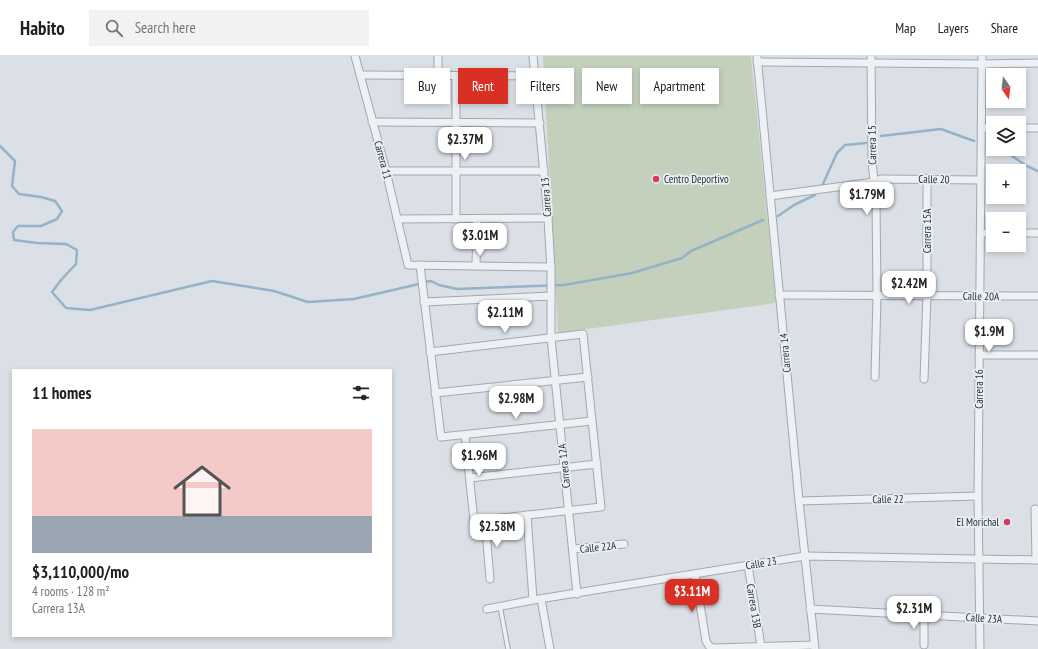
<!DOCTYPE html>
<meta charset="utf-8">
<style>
body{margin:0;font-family:"PT Sans Narrow",sans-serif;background:#f2f2f2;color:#202124;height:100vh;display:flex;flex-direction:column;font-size:15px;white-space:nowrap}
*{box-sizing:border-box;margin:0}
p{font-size:13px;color:#757577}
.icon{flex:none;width:22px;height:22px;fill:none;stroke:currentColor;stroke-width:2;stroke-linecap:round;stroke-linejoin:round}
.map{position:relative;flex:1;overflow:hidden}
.details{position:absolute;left:12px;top:313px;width:380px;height:268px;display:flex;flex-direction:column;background:#fff;border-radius:0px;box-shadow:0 2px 6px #0003}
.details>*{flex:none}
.banner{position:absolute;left:404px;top:12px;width:380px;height:36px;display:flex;gap:8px}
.needle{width:26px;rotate:166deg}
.tools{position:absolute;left:986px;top:12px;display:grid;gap:8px}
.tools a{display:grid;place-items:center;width:40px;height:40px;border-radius:0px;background:#fff;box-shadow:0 2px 6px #0003;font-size:20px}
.price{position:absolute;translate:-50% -34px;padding:0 9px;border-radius:8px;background:#fff;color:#222;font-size:13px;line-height:26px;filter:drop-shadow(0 1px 2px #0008)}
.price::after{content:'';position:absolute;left:50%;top:24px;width:12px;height:9px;margin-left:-6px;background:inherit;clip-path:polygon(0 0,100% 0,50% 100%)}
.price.on{background:#d93025;color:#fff}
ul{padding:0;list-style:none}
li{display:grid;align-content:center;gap:8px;height:212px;padding:0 20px}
li span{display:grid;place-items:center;height:124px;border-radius:0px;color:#555}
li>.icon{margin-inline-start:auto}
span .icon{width:72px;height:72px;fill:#fffc;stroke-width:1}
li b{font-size:17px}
h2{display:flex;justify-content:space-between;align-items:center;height:48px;padding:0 20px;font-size:17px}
.chip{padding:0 14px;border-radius:0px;background:#fff;box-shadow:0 2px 6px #0003;font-size:14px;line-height:36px}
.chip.on{background:#d93025;color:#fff}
header{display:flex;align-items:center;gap:24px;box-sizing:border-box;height:56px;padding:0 20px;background:#fff;border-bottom:1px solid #e0e0e0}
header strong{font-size:19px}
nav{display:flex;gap:22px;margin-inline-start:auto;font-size:14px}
.search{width:280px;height:36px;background:#f2f2f2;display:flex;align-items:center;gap:10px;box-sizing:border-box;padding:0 14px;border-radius:0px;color:#757577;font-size:15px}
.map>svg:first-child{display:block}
.green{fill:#c3d0bc}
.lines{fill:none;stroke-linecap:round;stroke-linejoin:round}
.stream{stroke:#94b3c7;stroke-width:2.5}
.service-casing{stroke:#a1a8b0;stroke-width:5.5}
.minor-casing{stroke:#a1a8b0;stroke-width:9}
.service{stroke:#edf1f4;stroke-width:3.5}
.minor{stroke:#edf1f4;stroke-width:7}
.poi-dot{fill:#d03b61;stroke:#eaeff4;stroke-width:1.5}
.labels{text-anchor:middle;stroke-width:3.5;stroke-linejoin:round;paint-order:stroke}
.street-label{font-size:11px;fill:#25303c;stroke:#eaeff4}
.poi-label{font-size:11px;fill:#25303c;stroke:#eaeff4;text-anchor:start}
</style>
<header>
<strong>Habito</strong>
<div class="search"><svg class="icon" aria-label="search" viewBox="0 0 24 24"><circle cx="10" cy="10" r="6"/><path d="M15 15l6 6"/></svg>Search here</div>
<nav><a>Map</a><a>Layers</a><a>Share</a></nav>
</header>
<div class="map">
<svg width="1038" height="593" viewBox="0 0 1038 593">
<rect width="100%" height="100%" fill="#dbe0e6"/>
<polygon class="green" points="543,0 751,0 776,247 558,277"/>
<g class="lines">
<g class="stream">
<polyline points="881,80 941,73 974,85"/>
<polyline points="987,85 993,88"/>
<polyline points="0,90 15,105 12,130 19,138 41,141 55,145 62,155 57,163 41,170 18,170 13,176 14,184 37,187 66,188 77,194 76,208 61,224 52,236 66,252 90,254 212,225 274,235 308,246 354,243 419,228"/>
<polyline points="1001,93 1027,110 1038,115"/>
<polyline points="822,130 837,97 845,89 866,87"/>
<polyline points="778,160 794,149 815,139"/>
<polyline points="425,226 431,225 439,229 457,233 564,229 632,217 682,202 691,195 763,164"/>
</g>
<defs>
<polyline id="service" points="500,550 508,593"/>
<g id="minor">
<polyline points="355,0 386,115 408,209 551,211"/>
<polyline points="533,0 548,162 551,214 551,282 577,538"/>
<polyline points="757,0 799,445 815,593"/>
<polyline points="871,0 872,106 876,144 877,239 875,321"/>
<polyline points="757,6 982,8 1038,7"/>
<polyline points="360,19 534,20"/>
<polyline points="438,19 438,0"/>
<polyline points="372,66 540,67"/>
<polyline points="981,72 993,72"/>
<polyline points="1019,72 1038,72"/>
<polyline points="386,115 544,115"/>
<polyline points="770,140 874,126 881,123 981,124"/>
<polyline points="397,163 548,162"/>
<polyline points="456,163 456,20"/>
<polyline points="981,177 993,177"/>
<polyline points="1019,177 1038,177"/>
<polyline points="420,209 441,381 592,365"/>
<polyline points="476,210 477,163"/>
<polyline points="779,239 1038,240"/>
<polyline points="424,246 551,240"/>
<polyline points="430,296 583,278 601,451 474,465 465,379"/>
<polyline points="979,299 1038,299"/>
<polyline points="924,323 927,239 927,122"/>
<polyline points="435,337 588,321"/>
<polyline points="470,422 597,408"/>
<polyline points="799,445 978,440"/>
<polyline points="1035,453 1036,504"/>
<polyline points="527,459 533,544"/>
<polyline points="485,463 490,523"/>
<polyline points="573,493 624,488"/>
<polyline points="748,509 761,590"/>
<polyline points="695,518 706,585 709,590 714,592 814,589"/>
<polyline points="541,543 550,593"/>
<polyline points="487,553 533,544 805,500 1038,504"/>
<polyline points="810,553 1038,565"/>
<polyline points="924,559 924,589"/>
<polyline points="980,593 978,440 982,0"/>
</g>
</defs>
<use href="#service" class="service-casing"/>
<use href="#minor" class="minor-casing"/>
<use href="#service" class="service"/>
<use href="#minor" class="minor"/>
</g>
<g class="poi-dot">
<circle cx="656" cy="123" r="4"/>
<circle cx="1007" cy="466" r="4"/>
</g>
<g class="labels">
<g class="street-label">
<text transform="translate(872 89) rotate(-91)" y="4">Carrera 15</text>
<text transform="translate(383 104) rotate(75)" y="4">Carrera 11</text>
<text transform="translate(934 123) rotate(1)" y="4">Calle 20</text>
<text transform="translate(546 141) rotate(-94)" y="4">Carrera 13</text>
<text transform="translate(927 175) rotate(-90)" y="4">Carrera 15A</text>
<text transform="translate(981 240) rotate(1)" y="4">Calle 20A</text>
<text transform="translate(785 297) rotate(-95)" y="4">Carrera 14</text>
<text transform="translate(979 333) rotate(-90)" y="4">Carrera 16</text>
<text transform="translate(564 410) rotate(-96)" y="4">Carrera 12A</text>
<text transform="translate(888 443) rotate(-1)" y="4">Calle 22</text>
<text transform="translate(598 491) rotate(-6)" y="4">Calle 22A</text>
<text transform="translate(761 507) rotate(-9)" y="4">Calle 23</text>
<text transform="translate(754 550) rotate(81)" y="4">Carrera 13B</text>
<text transform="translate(984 562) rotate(3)" y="4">Calle 23A</text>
</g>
<g class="poi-label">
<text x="664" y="127">Centro Deportivo</text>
<text x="999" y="470" text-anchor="end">El Morichal</text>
</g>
</g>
</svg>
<div class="tools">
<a><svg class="needle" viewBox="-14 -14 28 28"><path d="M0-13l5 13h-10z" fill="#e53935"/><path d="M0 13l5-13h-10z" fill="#757577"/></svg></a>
<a><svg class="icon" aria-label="layers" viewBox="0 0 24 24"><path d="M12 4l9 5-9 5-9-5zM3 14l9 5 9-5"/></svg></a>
<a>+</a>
<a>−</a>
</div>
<b class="price" style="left:465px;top:105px">$2.37M</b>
<b class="price" style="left:867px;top:160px">$1.79M</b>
<b class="price" style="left:480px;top:201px">$3.01M</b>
<b class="price" style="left:909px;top:249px">$2.42M</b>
<b class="price" style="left:505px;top:278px">$2.11M</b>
<b class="price" style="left:989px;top:297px">$1.9M</b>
<b class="price" style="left:516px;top:364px">$2.98M</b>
<b class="price" style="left:479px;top:421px">$1.96M</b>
<b class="price" style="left:497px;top:492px">$2.58M</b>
<b class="price on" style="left:692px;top:557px">$3.11M</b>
<b class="price" style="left:914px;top:574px">$2.31M</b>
<div class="banner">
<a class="chip">Buy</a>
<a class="chip on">Rent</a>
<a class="chip">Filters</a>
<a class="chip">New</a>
<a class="chip">Apartment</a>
</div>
<section class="details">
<h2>11 homes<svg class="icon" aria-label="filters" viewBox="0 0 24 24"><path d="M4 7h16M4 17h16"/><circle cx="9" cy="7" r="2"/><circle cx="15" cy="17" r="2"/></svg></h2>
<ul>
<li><span style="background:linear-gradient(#f6c9c9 70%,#9aa5b1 0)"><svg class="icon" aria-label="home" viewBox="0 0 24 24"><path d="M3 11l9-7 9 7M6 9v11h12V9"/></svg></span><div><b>$3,110,000/mo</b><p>4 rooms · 128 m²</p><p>Carrera 13A</p></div></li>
</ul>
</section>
</div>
